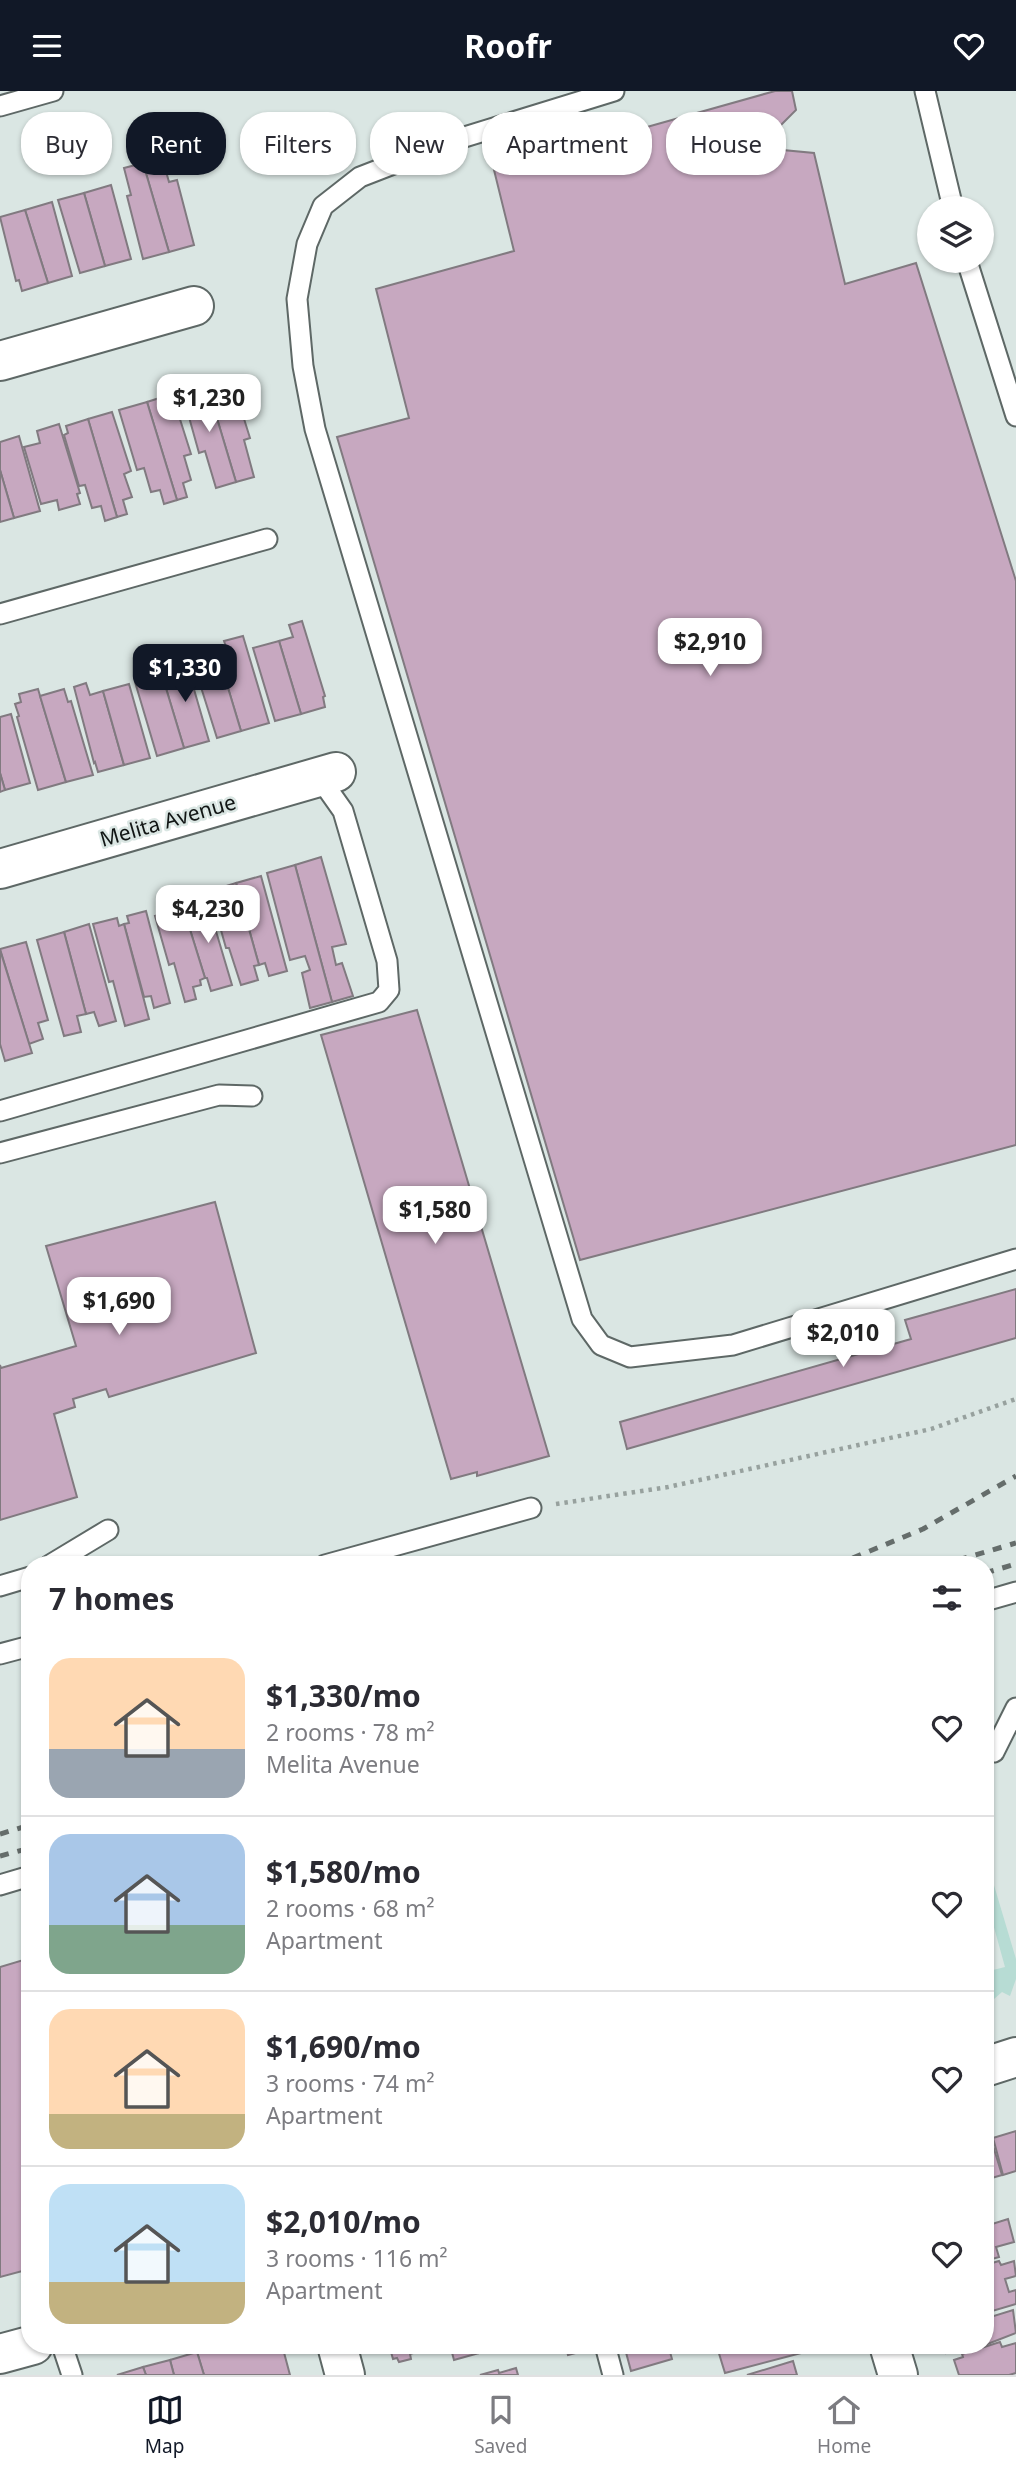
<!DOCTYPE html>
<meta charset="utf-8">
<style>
body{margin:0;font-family:"Noto Sans",sans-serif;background:#f7f7f7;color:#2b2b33;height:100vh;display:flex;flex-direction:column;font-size:26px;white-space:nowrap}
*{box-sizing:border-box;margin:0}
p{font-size:23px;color:#7c7c81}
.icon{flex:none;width:38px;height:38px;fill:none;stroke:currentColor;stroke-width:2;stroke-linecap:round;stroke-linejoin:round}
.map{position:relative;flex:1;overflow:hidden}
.sheet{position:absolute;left:21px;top:1465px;width:973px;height:798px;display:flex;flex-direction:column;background:#fff;border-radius:28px;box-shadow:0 2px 5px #0004}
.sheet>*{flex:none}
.top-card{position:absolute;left:21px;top:21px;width:975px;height:63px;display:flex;gap:14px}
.controls{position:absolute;left:917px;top:105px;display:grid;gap:14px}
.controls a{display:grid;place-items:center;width:77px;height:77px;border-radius:50%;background:#fff;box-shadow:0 2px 5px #0004;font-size:35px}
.price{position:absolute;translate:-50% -60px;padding:0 16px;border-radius:14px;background:#fff;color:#222;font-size:23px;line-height:46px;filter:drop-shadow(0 2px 4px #0008)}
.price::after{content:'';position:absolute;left:50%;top:42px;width:21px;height:16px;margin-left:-10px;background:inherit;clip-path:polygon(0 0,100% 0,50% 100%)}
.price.active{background:#111827;color:#fff}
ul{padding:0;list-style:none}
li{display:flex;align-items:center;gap:21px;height:175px;padding:0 28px}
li+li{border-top:2px solid #e1e1e2}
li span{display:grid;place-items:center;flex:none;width:196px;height:140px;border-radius:21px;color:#555}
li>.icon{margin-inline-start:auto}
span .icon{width:84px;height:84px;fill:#fffc;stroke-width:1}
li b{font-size:30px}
h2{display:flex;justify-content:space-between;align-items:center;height:84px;padding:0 28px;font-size:30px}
.tag{padding:0 24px;border-radius:28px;background:#fff;box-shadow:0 2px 5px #0004;font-size:24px;line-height:63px}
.tag.active{background:#111827;color:#fff}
header{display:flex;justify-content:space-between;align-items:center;height:91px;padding:0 28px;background:#111827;color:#fff;font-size:32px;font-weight:700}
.dock{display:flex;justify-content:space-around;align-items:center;height:98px;border-top:2px solid #e1e1e2;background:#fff;font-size:19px;color:#7c7c81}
.dock a{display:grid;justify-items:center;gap:4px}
.dock .active{color:#111827}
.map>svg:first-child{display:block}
.green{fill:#b7dcd4}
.building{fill:#c7a8c0;stroke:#817a80;stroke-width:2}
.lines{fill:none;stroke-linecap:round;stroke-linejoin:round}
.service-casing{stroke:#5e6866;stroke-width:23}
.minor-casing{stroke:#5e6866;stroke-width:42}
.secondary-casing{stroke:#5e6866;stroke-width:42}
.path{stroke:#97a19e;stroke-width:4.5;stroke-dasharray:3.5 5;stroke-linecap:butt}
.service{stroke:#fff;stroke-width:19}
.minor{stroke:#fff;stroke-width:38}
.secondary{stroke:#fff;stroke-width:38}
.rail{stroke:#656d6b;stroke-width:5;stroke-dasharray:9 9;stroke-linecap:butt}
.labels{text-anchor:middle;stroke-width:5;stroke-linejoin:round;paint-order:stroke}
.street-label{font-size:21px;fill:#111514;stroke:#dae6e3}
</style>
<header><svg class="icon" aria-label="menu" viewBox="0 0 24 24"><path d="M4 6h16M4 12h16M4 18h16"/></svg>Roofr<svg class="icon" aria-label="heart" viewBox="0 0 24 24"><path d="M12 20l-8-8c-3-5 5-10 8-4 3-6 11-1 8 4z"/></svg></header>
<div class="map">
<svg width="1016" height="2284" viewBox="0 0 1016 2284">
<rect width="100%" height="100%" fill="#dae6e3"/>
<polygon class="green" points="985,1764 1016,1868 1016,1888 1010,1905 1002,1901 986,1915 985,1881 1005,1876 985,1804"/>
<g class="building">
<polygon points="775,0 792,0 796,19 781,34 783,59 814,62 845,193 916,172 1016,490 1016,1054 580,1169 337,346 409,327 376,198 514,160 494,79"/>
<polygon points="162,66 169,91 177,89 194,154 169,161 143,72"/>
<polygon points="143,72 169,161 143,168 127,105 131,104 124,77"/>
<polygon points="111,94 131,168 105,175 84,102"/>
<polygon points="84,102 105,175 80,182 58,109"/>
<polygon points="52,111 72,185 48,192 25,119"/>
<polygon points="25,119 48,192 22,200 19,189 16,190 0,126"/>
<polygon points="231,286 250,347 244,349 254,386 236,391 207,294"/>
<polygon points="207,294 236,391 216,397 205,360 199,362 182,301"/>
<polygon points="172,303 191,363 184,365 191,389 183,392 187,406 177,409 147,311"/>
<polygon points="147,311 177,409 164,413 160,399 151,401 144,377 137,379 119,319"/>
<polygon points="112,321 131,380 124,383 132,406 123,409 127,423 117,426 88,328"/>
<polygon points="88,328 117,426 105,430 101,415 92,417 85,394 79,395 64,344 68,342 66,335"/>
<polygon points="59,333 80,402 77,403 80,413 59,419 57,409 41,413 24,356 40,352 37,340"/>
<polygon points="19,345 40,420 14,427 0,379 0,351"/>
<polygon points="0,379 14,427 0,431"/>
<polygon points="302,530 325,605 323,606 325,616 301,623 279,550 293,546 289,534"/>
<polygon points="243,545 269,632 241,640 219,567 229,564 224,550"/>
<polygon points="279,550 301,623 275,630 253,557"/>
<polygon points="203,557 207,571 219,567 241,640 217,647 194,574 197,573 192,560"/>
<polygon points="184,564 209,650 184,657 162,584 175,580 171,567"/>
<polygon points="162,584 184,657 157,665 135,591"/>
<polygon points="86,592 90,604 103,600 124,674 98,681 95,671 94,672 74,596"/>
<polygon points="129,593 150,667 124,674 103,600"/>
<polygon points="38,598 66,691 38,699 17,626 19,625 15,613 21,611 19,603"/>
<polygon points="64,598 68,611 71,610 93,684 66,691 40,605"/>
<polygon points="11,623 30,692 5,699 0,682 0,626"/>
<polygon points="0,682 5,699 0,701"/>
<polygon points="321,766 346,853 332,856 336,874 342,872 353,905 332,911 295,774"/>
<polygon points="295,774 332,911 310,917 302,882 310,879 305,865 290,869 267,782"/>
<polygon points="261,785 287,880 269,885 265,872 259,874 236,792"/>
<polygon points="236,792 259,874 254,875 258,889 241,894 229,857 226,857 210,800"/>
<polygon points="207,810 232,894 211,900 207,887 205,887 183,816"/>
<polygon points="183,816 205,887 200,889 201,894 193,896 196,908 185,911 174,872 169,874 155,825"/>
<polygon points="146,820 170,912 154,917 151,905 144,906 124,833 129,832 127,825"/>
<polygon points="117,827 119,835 124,833 149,928 125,935 113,890 109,891 93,833"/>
<polygon points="89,833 116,930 99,935 94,921 86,923 64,841"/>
<polygon points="64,841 86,923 77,925 81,941 64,945 37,849"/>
<polygon points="26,851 48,929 38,932 43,948 29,953 0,858"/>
<polygon points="0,859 32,962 5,970 0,953"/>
<polygon points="417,919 549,1365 477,1385 477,1381 451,1388 321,944"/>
<polygon points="215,1111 256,1262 109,1306 106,1298 73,1308 75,1316 54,1323 77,1406 0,1429 0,1274 1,1277 76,1255 46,1155"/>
<polygon points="1016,1198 1016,1247 627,1358 620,1331 911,1248 905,1229"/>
<polygon points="30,1867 30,2178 0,2186 0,1876"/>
<polygon points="1016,2040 1016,2080 1003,2084 993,2047"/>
<polygon points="991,2048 1002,2084 985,2089 985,2050"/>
<polygon points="1008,2128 1014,2151 996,2156 999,2166 985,2170 985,2132 988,2131 989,2134"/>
<polygon points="999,2170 1001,2174 1014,2170 1016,2185 1005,2188 1009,2201 1016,2199 1016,2213 992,2220 991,2223 994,2225 1013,2219 1016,2242 985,2254 985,2174"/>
<polygon points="1000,2251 1002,2256 1016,2252 1016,2282 1009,2284 959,2284 954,2269 963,2266 962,2263"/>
<polygon points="223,2254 282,2254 290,2284 204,2284 197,2261"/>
<polygon points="389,2254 421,2254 423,2259 410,2263 411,2268 399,2271 397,2267 393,2268"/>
<polygon points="421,2254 441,2254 423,2259"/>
<polygon points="450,2254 477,2254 479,2262 454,2269"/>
<polygon points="477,2254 506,2254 479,2262"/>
<polygon points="565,2254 597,2254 598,2256 568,2264"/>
<polygon points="624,2254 668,2254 672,2268 631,2280"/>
<polygon points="725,2254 823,2254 824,2256 725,2282 717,2256"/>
<polygon points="943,2254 984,2254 962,2261 961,2258 946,2262"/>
<polygon points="197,2261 204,2284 174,2284 170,2269"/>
<polygon points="170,2269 174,2284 146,2284 143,2276"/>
<polygon points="793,2270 797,2284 747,2284"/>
<polygon points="143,2276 146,2284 117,2284"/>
<polygon points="516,2277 518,2284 480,2284 498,2279 499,2282"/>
</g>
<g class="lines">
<defs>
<g id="service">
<polyline points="614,0 458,48 360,86 323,115 307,153 297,208 303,275 315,338 582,1228 601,1254 630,1266 733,1254 1016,1168"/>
<polyline points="925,0 953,117"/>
<polyline points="0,15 53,0"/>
<polyline points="967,170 1016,325"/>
<polyline points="0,523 267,448"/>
<polyline points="0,1020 379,911 389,899 387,870 343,720 319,686"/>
<polyline points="0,1062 219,1004 252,1005"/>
<polyline points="50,1474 108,1439"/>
<polyline points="325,1474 531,1417"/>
<polyline points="0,1495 30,1486"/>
<polyline points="985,1510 1016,1501"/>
<polyline points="0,1563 30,1555"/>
<polyline points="994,1661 1016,1617"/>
<polyline points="0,1794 30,1785"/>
<polyline points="62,2254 72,2284"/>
<polyline points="605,2254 613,2284"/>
</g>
<g id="minor">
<polyline points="0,270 194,215"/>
<polyline points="0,778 336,681"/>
<polyline points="337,2254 345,2284"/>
<polyline points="889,2254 898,2284"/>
</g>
<g id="secondary">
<polyline points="985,1976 1016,1966"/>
<polyline points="0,2263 33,2254"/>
</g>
</defs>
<use href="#service" class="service-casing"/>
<use href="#minor" class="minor-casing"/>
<use href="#secondary" class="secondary-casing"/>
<polyline class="path" points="556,1413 668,1396 931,1338 1016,1308"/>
<use href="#service" class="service"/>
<use href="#minor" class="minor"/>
<use href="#secondary" class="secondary"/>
<g class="rail">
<polyline points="836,1474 923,1438 1016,1385"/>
<polyline points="941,1474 1016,1452"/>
<polyline points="985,1482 1016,1473"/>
<polyline points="0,1743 30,1734"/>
<polyline points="0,1765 30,1757"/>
</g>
</g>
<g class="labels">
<g class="street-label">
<text transform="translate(168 730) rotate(-16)" y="7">Melita Avenue</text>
</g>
</g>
</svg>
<div class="controls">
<a><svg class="icon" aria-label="layers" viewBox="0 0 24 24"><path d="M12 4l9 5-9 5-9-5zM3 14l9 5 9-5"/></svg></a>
</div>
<b class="price" style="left:209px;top:343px">$1,230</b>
<b class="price" style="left:710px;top:587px">$2,910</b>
<b class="price active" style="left:185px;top:613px">$1,330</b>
<b class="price" style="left:208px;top:854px">$4,230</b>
<b class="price" style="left:435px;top:1155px">$1,580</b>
<b class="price" style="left:119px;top:1246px">$1,690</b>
<b class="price" style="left:843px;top:1278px">$2,010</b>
<div class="top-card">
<a class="tag">Buy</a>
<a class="tag active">Rent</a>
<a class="tag">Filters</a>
<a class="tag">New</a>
<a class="tag">Apartment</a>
<a class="tag">House</a>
</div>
<section class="sheet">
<h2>7 homes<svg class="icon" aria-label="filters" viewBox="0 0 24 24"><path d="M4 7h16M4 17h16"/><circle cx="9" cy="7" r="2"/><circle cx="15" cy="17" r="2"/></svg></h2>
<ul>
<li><span style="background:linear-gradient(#ffd9b3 65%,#9aa5b1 0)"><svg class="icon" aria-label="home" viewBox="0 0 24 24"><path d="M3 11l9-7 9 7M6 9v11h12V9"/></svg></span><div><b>$1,330/mo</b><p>2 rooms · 78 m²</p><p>Melita Avenue</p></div><svg class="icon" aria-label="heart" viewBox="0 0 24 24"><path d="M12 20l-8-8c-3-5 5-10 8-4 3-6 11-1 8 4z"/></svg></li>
<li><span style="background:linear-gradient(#a9c7e8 65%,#7fa58c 0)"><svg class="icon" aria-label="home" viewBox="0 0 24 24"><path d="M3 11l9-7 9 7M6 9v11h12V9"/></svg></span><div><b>$1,580/mo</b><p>2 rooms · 68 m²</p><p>Apartment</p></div><svg class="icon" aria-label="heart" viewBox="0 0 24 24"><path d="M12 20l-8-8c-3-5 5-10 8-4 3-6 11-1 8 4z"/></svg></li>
<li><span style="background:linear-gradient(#ffd9b3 75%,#c2b280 0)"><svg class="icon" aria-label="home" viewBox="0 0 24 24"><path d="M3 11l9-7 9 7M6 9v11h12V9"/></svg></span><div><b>$1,690/mo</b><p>3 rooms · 74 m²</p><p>Apartment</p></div><svg class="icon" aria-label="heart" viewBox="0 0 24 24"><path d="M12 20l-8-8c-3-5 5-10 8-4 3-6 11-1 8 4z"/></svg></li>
<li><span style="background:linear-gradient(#bfe0f5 70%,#c2b280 0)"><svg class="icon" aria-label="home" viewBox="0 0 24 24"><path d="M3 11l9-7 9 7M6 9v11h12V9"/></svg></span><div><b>$2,010/mo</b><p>3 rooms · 116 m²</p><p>Apartment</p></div><svg class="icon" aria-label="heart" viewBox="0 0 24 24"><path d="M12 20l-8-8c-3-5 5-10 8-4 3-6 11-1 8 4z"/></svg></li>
</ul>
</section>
</div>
<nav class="dock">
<a class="active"><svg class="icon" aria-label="map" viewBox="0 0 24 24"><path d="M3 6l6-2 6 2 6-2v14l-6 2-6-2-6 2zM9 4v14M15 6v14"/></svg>Map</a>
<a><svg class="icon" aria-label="saved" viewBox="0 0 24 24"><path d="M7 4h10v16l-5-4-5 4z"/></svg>Saved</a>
<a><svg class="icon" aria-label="home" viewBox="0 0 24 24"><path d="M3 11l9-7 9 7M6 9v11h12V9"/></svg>Home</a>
</nav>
